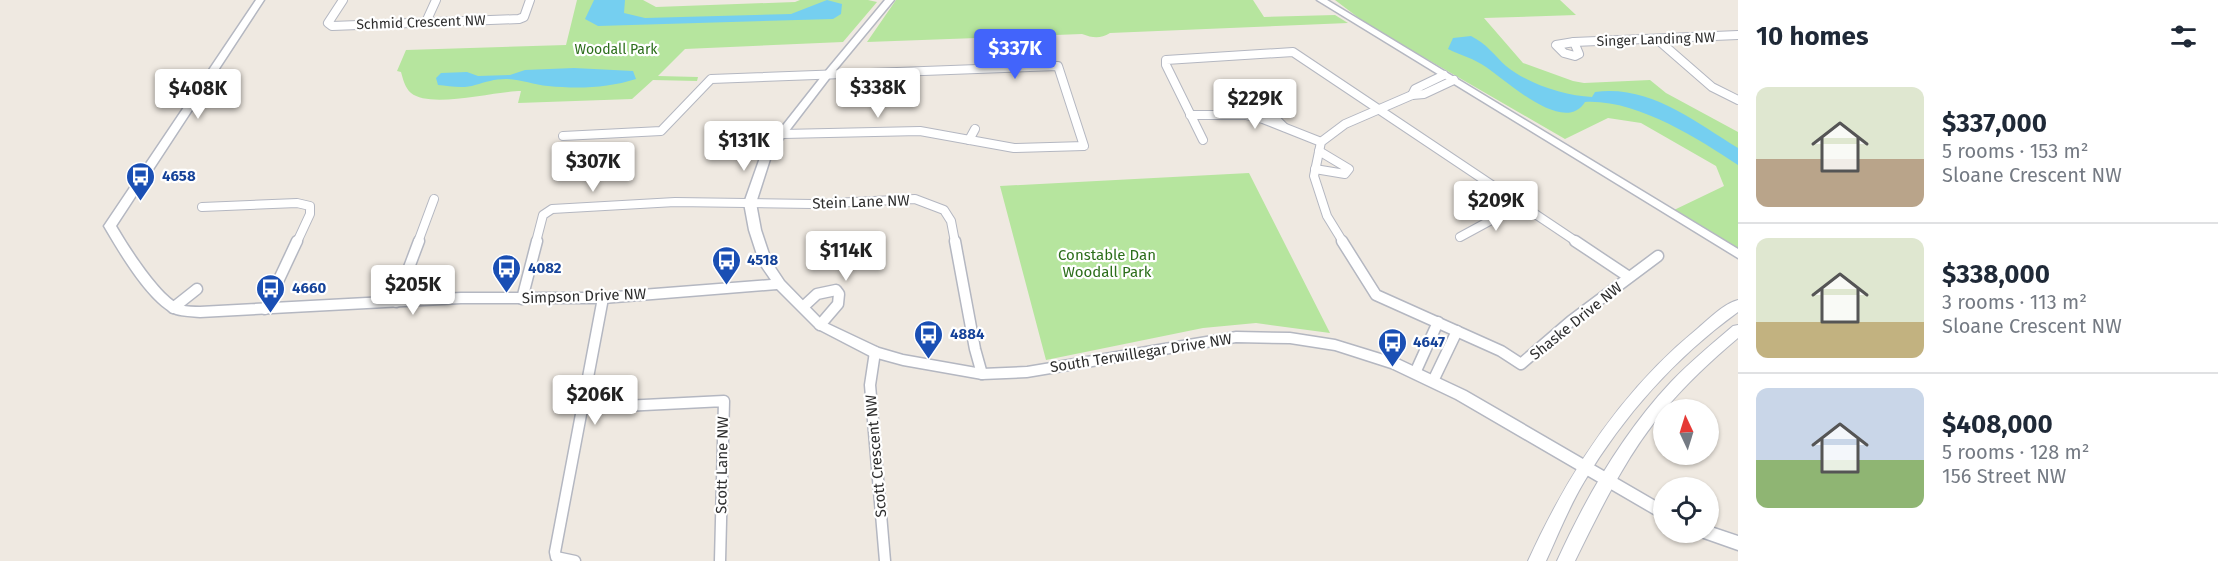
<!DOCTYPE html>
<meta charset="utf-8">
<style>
body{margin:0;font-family:"Fira Sans",sans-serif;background:#f2f2f3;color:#1f2937;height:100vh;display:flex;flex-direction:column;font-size:22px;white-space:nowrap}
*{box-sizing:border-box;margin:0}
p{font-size:20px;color:#747a83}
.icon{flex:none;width:33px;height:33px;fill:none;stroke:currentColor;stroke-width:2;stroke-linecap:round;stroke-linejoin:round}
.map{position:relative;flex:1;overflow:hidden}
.panel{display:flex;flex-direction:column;background:#fff;width:480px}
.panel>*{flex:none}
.needle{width:39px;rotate:356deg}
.buttons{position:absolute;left:1653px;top:399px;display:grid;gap:12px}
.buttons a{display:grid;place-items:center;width:66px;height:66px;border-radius:50%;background:#fff;box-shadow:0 2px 4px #0004;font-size:30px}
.price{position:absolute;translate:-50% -51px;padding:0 14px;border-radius:6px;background:#fff;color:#222;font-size:20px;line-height:39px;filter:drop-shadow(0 2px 3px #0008)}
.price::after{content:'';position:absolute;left:50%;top:36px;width:18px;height:14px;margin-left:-9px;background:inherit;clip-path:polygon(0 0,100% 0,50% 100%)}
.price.on{background:#4264fb;color:#fff}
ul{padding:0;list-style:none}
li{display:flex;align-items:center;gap:18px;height:150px;padding:0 18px}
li+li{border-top:2px solid #e0e1e3}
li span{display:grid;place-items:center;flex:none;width:168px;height:120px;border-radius:12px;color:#555}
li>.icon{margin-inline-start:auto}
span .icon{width:72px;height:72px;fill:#fffc;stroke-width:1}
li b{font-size:26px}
h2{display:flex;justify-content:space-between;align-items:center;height:72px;padding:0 18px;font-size:26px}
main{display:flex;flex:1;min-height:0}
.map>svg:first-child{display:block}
.green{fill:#b6e59e}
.water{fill:#75cff0}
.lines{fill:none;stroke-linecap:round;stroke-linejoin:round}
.minor-far1-casing{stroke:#b4b7c1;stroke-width:10}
.minor-casing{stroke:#b4b7c1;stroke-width:13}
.tertiary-casing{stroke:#b4b7c1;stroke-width:3}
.secondary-casing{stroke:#b4b7c1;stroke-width:2}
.minor-far1{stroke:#fff;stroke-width:8}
.minor{stroke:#fff;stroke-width:10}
.tertiary{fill:#fff;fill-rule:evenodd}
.secondary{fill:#fff;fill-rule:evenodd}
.labels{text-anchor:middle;stroke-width:4.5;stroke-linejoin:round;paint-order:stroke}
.far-street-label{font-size:14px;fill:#2e2e2e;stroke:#fff}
.far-park-label{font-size:14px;fill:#2c6e1b;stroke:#fff}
.transit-label{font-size:15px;font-weight:bold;fill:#164399;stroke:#fff;text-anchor:start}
.street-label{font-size:15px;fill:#2e2e2e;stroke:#fff}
.park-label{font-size:15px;fill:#2c6e1b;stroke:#fff}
</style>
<main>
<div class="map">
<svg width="1738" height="561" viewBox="0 0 1738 561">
<rect width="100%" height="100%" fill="#efe9e1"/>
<g class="green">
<path d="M 577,0 L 643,0 L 656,7 L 795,2 L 800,0 L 868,0 L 877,2 L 843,42 L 685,49 L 658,76 L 698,77 L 697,81 L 653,80 L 632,99 L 518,103 L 521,91 C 496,91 430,109 411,93 C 405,88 403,79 401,72 L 397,71 L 406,50 L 566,45 Z"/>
<path d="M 896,0 L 1253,0 L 1264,17 L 1335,15 L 1348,23 L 1110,33 C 1100,39 1093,38 1082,34 L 867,42 Z"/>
<polygon points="1335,0 1560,0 1576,15 1484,18 1523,63 1573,81 1584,83 1650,80 1666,93 1738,132 1738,249 1674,210 1724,186 1716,166 1641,123 1608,118 1565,139 1368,25"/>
<polygon points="1249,173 1330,333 1256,323 1203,328 1046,360 1000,186"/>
</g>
<g class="water">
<polygon points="594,0 625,0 624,13 645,18 791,14 827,0 842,4 841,14 833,19 598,26 585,19"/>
<path d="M 1471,36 C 1487,44 1494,55 1506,66 C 1528,84 1565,96 1592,97 L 1595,92 C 1651,85 1693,121 1738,148 L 1738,165 C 1697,138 1636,99 1585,102 C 1564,136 1506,80 1486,67 C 1475,59 1460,55 1448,49 L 1453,38 Z"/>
<path d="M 574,68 L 633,71 L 636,79 C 608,88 578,89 548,86 C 534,85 520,79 506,79 C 494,79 486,82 475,85 C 464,89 449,86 438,85 L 436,78 L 441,73 L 467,72 L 478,76 L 510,75 L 525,70 Z"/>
</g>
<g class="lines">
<defs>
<g id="minor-far1">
<polyline points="343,0 328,23 332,26 519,19 524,17 530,0"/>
<polyline points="426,22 436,0"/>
<polyline points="1658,40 1712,87 1738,100"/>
<polygon points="1574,42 1579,54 1575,56 1564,53 1556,45"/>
<polyline points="1574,42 1738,35"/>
<polyline points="1412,95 1415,89 1444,75"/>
<polyline points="1190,115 1246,115 1263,119 1321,142"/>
<polyline points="1249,115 1269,112 1284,127"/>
<polyline points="563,136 661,131 711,79 1058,66 1084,146 1014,148 920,131 783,134"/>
<polyline points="969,140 975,129"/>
<polyline points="1203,140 1166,65 1166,60 1293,52 1577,242"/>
<polyline points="1315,169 1345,174 1349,169 1319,151"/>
<polyline points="202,207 297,203 310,206 310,214 297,242"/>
<polyline points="1460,237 1519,205"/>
<polyline points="418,242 434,199"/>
<polyline points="536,242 543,215 552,209 675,202 812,204 915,199 944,210 951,221 955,242"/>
<polyline points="1343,242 1327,216 1314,176 1321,142 1345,124 1412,95 1424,94 1454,80"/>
</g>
<g id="minor">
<polyline points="955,241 975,349 982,374"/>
<polyline points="1342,241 1376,295 1501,351 1521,364 1571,321 1658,256"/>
<polyline points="1575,241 1629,277"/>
<polyline points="522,299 537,241"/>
<polyline points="396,302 419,241"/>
<polyline points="803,307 817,294 836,290 839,294 838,304 820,325"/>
<polyline points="173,308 197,289"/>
<polyline points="265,309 297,241"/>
<polyline points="875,352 870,385 885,561"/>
<polyline points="1415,373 1438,322"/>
<polyline points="1433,381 1457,331"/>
<polyline points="584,408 724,401 720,561"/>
<polyline points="575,561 556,557 555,552 603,298"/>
</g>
<g id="tertiary">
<path d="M 256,0 L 264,0 L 116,226 C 127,245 161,299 181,305 C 187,307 194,307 200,307 L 461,293 L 603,293 L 771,280 L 760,264 L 749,230 L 744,203 L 762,152 L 825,72 L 885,0 L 894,0 L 831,76 L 772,153 L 756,203 L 761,230 L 772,263 L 784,281 L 824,322 L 879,348 L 903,355 L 982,369 L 1027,367 L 1236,332 L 1290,333 L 1335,340 L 1400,360 L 1466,391 L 1664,506 L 1664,520 L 1456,399 L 1391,368 L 1335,350 L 1290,343 L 1236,342 L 1027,377 L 982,379 L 903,365 L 870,356 L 816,328 L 777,289 L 603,303 L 461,303 L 200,317 C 192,316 183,316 176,314 C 150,305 118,250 104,226 Z"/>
<polygon points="1317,0 1327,0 1738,249 1738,258"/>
<polygon points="1708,526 1738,536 1738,550 1701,537 1699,532 1708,532"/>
</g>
<g id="secondary">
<path d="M 1738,300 L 1738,312 C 1676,357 1623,416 1584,482 C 1569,507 1558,535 1546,561 L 1528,561 C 1568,473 1621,391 1697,329 C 1709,319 1723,304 1738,300 Z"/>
<path d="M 1738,325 L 1738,338 C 1712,360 1688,382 1666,408 C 1628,452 1601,508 1575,561 L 1557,561 C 1586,497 1623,433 1671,382 C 1690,362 1712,344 1733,326 Z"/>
</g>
</defs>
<use href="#minor-far1" class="minor-far1-casing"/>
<use href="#minor" class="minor-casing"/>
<use href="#tertiary" class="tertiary-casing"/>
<use href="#secondary" class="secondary-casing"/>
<use href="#minor-far1" class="minor-far1"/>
<use href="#minor" class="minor"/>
<use href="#tertiary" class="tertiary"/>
<use href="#secondary" class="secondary"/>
</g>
<defs>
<symbol id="bus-pin" viewBox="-11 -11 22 30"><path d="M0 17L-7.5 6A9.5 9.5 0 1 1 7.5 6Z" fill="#1a4fb4" stroke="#fff"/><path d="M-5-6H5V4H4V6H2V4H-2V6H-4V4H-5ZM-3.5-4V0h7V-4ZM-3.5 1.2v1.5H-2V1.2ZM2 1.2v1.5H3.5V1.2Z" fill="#fff"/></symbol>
</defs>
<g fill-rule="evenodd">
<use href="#bus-pin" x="124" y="160" width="33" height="45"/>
<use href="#bus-pin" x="710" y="244" width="33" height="45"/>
<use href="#bus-pin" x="490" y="252" width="33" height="45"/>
<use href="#bus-pin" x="254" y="272" width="33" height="45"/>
<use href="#bus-pin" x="912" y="318" width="33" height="45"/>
<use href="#bus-pin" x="1376" y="326" width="33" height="45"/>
</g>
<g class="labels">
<g class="far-street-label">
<text transform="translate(421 22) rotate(-2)" y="5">Schmid Crescent NW</text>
<text transform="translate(1656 39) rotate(-2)" y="5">Singer Landing NW</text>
</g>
<g class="far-park-label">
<text x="616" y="54">Woodall Park</text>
</g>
<g class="transit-label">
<text x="162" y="181">4658</text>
<text x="747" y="265">4518</text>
<text x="528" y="273">4082</text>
<text x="292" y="293">4660</text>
<text x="950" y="339">4884</text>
<text x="1413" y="347">4647</text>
</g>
<g class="street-label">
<text transform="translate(861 202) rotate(-2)" y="5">Stein Lane NW</text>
<text transform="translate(584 296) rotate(-2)" y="5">Simpson Drive NW</text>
<text transform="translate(1576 321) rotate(-39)" y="5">Shaske Drive NW</text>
<text transform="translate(1141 353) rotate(-9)" y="5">South Terwillegar Drive NW</text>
<text transform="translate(876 456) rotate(-95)" y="5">Scott Crescent NW</text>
<text transform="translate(722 465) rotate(-89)" y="5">Scott Lane NW</text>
</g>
<g class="park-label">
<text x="1107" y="260">Constable Dan<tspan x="1107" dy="17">Woodall Park</tspan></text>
</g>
</g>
</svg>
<div class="buttons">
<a><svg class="needle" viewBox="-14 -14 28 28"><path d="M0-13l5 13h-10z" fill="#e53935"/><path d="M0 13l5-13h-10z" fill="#747a83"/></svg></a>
<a><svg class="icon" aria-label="locate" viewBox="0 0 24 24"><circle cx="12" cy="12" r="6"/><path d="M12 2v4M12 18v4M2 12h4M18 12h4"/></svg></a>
</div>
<b class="price on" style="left:1015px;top:80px">$337K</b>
<b class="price" style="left:878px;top:119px">$338K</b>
<b class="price" style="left:198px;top:120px">$408K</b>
<b class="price" style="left:1255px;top:130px">$229K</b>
<b class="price" style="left:744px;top:172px">$131K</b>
<b class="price" style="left:593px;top:193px">$307K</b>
<b class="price" style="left:1496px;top:232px">$209K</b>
<b class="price" style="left:846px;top:282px">$114K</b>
<b class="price" style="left:413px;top:316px">$205K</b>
<b class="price" style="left:595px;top:426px">$206K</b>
</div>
<section class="panel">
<h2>10 homes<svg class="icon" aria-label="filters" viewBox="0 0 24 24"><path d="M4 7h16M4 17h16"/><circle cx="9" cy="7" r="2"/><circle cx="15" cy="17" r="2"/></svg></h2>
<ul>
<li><span style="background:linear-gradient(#dfe7d0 60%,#b9a48a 0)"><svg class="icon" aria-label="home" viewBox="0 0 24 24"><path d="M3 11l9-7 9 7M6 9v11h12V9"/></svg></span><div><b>$337,000</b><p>5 rooms · 153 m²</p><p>Sloane Crescent NW</p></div></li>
<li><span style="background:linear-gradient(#dfe7d0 70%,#c2b280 0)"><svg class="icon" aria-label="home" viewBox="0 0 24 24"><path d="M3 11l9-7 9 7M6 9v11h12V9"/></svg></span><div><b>$338,000</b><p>3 rooms · 113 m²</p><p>Sloane Crescent NW</p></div></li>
<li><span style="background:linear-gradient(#c9d6e8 60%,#8fb573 0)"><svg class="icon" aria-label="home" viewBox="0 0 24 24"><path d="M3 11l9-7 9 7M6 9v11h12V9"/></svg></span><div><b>$408,000</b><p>5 rooms · 128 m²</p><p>156 Street NW</p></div></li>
</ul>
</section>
</main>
